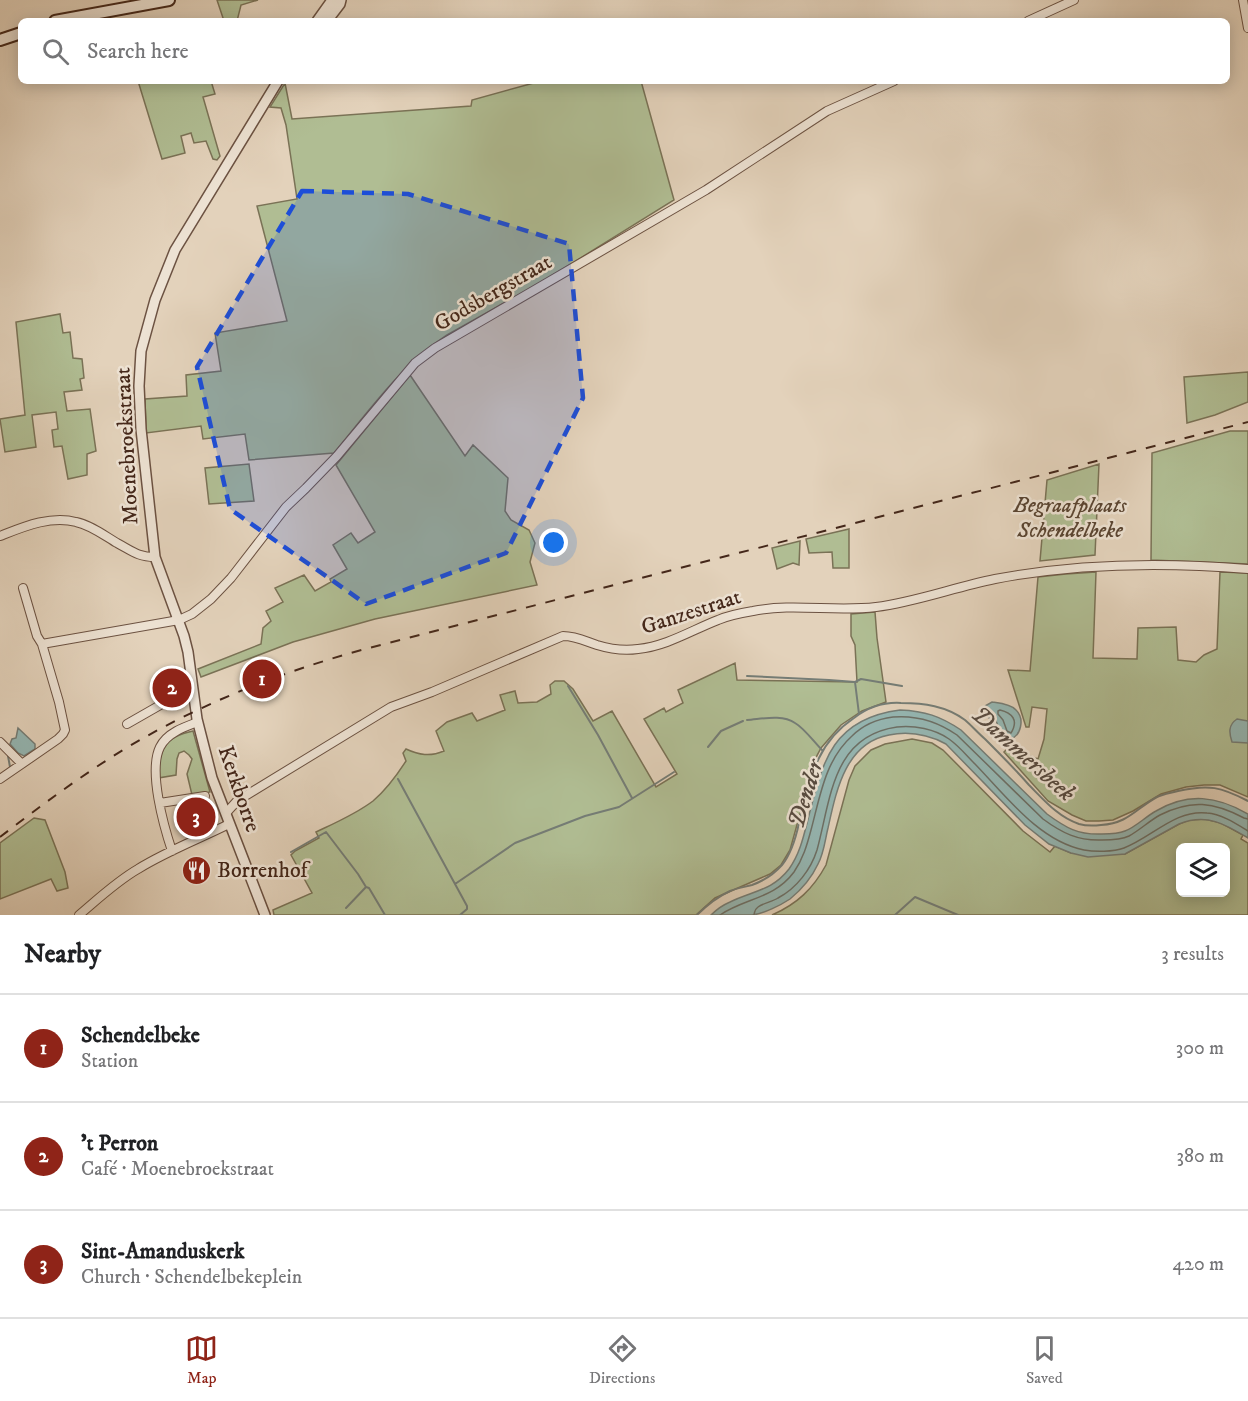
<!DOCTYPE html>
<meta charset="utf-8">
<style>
body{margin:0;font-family:"IM FELL DW Pica",serif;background:#f6f6f6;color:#202124}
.controls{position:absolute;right:18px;bottom:18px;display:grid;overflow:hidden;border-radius:9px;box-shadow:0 3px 15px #0003}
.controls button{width:54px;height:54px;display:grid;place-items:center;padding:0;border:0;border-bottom:2px solid #e0e0e0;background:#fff;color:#202124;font:30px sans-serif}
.you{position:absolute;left:554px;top:543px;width:21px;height:21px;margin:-15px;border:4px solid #fff;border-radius:50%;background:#1a73e8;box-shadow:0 0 0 9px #1a73e833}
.badge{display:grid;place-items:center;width:39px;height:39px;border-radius:50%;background:#8f2418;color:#fff;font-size:20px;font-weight:700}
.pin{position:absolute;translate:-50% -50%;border:3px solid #fff;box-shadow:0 2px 6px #0006}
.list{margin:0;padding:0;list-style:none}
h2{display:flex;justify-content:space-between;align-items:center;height:78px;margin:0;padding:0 24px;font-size:26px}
h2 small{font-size:20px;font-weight:400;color:#757577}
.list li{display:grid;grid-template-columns:39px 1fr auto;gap:18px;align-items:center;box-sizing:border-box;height:108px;padding:0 24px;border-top:2px solid #e0e0e0}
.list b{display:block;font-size:22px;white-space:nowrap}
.list p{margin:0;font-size:20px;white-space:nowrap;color:#757577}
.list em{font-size:20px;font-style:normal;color:#757577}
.icon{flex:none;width:33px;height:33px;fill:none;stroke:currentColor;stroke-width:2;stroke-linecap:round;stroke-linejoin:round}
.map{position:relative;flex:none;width:1248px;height:915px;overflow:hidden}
.search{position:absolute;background:#fff;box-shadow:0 3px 15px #0003;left:18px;right:18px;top:18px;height:66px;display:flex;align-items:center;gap:15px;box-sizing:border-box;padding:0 21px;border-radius:9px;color:#757577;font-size:22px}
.sheet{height:402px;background:#fff}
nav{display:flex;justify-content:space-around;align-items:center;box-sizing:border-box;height:84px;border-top:2px solid #e0e0e0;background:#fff;font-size:16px;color:#757577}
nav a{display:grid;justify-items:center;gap:3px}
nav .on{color:#8f2418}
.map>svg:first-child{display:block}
</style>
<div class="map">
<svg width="1248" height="915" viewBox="0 0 1248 915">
<rect width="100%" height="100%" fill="#e3d2bb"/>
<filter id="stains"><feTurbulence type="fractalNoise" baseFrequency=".00333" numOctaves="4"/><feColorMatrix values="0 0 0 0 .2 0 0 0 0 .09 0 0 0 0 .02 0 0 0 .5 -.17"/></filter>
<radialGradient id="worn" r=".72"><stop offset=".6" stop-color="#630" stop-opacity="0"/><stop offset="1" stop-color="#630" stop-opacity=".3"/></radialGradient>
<path fill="#b0bd93" stroke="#7a7256" stroke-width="1.5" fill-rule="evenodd" d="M217,0H258L241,5L237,21H224Z
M138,81H211L215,94L203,97L220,156L217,160L213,159L206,141L194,143L191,133L181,136L185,153L162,159Z
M541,81H641L674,200L545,280L447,335C401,365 369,411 334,453L249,460L245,434L203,439L201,426L146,433L145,399L187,396L186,375L221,371L215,333L287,321L257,206L297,199L286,125L281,108L270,107L285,83L292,119L471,106L472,100Z
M60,314L63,333L70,332L73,358L82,359L84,378L80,379L82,390L64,392L67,411L90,409L96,451L87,454V475L68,479L62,446L54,447L52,430L58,429L56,412L32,415L36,447L5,452L0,419L25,415L16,322Z
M1248,372V402L1215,415L1187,423L1184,377Z
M410,375L465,456L473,445L508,478L505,511L511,520L529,530L535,543L530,562L537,585L375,619L293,642L201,677L198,669L261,644L263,628L271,621L266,611L283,602L275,588L304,575L315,591L331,582L330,579L347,569L333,545L351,533L358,543L375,532L336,465Z
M1230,431H1248V564L1151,560L1152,453Z
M249,464L254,501L209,504L205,468Z
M1099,464L1095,555L1040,561L1047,480Z
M849,529V568H833L832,552L809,553L806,539Z
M800,541L799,565L793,563L777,569L772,548Z
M1096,572L1093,658L1137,659L1138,628L1176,627L1178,660L1196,662L1204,655L1217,649L1220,572L1248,573V797L1220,785H1204L1186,787L1161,794L1133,811L1113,820L1099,821H1086L1072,815L1048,801L1004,752L1013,743L1027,755L1038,759L1044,739L1047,709L1032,707L1029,727H1026L1008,670L1030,671L1038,577L1066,574Z
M875,612L877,638L886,702L862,711L841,725L821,748L811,767L803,803L790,850L781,865L770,874L715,898L696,915H274L273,910L312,893L291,855L295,851L319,838L316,832C335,823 356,814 373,801C386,790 397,775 406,761L403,753L406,749C419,755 430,757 444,751L436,731L447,722L472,713L477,721L505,710L500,695L515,691L518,703L537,702L551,694L550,685L555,681H564L573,689L593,721L612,711L656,787L677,774L644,719L664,708L666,712L683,703L678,690L735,663L737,680L857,682L855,645L851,636V614Z
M193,731L210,792L192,795L187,774L192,759L189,755L184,751L179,753L177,759L176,775L158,778C159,750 164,737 193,731Z
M912,739L932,743L943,750L1023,831L1050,852L1055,846L1071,853L1125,854L1179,824L1189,820L1205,819L1221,823L1243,835L1241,839L1248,843V915H772C797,904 813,889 826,865L849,780L855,766L871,750L885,744ZM1180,848H1226V892H1180Z
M34,818L45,820L65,872L68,888L57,891L51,879L0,899V843Z"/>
<path fill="#95b7b3" stroke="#757d76" stroke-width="1.5" d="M992,702C999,703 1011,704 1016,710C1025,719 1021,736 1010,739L1001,735L1006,732L1001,733L996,721L987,717L984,712L985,706Z
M900,710C925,711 940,716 961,730L1047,814C1066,828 1078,835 1102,834C1109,834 1118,834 1125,831C1136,827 1145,817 1156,811C1188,792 1217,796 1248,814V838C1225,824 1207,813 1179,824L1125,854L1088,857L1071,853L1049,844L1025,825L946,744C927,734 909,731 889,735C845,743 836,792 828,828C825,840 824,853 818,864C812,877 801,890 790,899C781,905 763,914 752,915C739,915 724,915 711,915C716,910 723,905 730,902C752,891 772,891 789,869C799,855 803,839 807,823C822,764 830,719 900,710Z
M1237,719L1248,721V743L1232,742C1229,733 1228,725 1237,719Z
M18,728L35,744V749L24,756L18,753L10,744L12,739L16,738Z"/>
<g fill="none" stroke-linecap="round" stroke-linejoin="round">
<path stroke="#6c6f66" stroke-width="1.5" d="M1000,710C1012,713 1019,720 1011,733L1007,731L1003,720L998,714V711Z
M720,915C745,898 774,899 794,872C803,859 807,845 811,830C820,797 825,760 852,736C863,725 877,719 893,717C917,715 937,721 957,735L1043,819C1062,833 1078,841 1102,840C1111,840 1121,840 1129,836C1140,830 1149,821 1160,815C1191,799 1214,802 1244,818L1248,819
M754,915C755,911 754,910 758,907C763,903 772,902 778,898C797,888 811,869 817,850C831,799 832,736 897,727C914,725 935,729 949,739C959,746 967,756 975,764C1006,796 1039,841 1084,850C1095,852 1113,852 1124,848C1151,838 1176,809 1207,813C1221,814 1235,823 1248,831"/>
<path stroke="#757d76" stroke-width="2" d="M747,676L829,680L855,682L859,714
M855,682L861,679L902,686
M568,686L598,735L632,798
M747,720C762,719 782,714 795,723C804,728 814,742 822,750
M708,747L721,731L743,721
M8,756L10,767
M398,779L455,884
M291,852L326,832L358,874L366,887
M346,908L366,887L369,888L385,915
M460,915L467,909V906L455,884L515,843L585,816L619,807L674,772
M697,915C707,905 717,897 730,891C737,888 745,887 752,885C763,881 774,874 782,865C791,854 796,837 799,823C810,781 815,744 854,718C867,708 884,702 901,703C924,703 946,706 965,720C972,726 978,733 985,739C1000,754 1015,769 1029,785C1044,800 1058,817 1079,824C1086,826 1093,826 1101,825C1129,823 1135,809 1157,797C1163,794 1171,793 1178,791C1209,784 1221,787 1248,801
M895,915L915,897L958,915"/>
<defs>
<path id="minor" d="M1243,0L1248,28
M1028,21L1074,0
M0,536C23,527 51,515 76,522C91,525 105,536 117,543C132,551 138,557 155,557
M23,588L37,636L42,644L179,620L192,614L211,599L231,578L286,507L306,488L337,456L415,363L435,348L706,190L827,111L894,81
M127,724L176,696L193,694
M0,742L22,764
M0,779L58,739L63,734L65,730L59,702L42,644
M160,803L205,796
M226,813L237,801L391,707L432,692L563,636C576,636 585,641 597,645C610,649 624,651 638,649C667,646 692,630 718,620C729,615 741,613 753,611C793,603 835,612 876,607C916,602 955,587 995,579C1078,563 1164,562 1248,569
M172,851C164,827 148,771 160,747C167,733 184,727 198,722
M79,915C98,899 117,881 138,869C167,851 199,839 229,824"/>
<path id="tertiary" d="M317,21L332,0
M327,21L340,4L341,0
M265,915L212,778L197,719L188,652L184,636L155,557L141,429L139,386L141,351L155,300L175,250L278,81"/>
<path id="secondary" d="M55,21L169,0
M0,40L21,33"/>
</defs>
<use href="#minor" stroke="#6c5242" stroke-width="10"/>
<use href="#tertiary" stroke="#6c5242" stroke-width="12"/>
<use href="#secondary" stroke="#44271a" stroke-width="14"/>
<use href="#minor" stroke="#ede2d3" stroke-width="8"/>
<use href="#tertiary" stroke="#ede2d3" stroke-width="9"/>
<use href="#secondary" stroke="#ede2d3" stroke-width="10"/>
<path stroke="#44271a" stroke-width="2" stroke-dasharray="10 10" stroke-linecap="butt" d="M0,837C42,805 83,774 128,747C202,703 281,672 365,649L1248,422"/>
</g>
<path fill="#1d4ed8" fill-opacity="0.2" stroke="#1d4ed8" stroke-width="4.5" stroke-dasharray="12 8" stroke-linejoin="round" d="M302,191L408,194L569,244L583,398L506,553L366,604L230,509L197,367Z"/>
<defs>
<symbol id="restaurant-disc" viewBox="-11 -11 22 22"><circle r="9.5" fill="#8f2418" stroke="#ede2d3"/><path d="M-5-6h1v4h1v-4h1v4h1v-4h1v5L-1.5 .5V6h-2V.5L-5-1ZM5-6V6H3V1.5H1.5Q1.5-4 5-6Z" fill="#fff"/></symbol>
</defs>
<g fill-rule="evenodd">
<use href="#restaurant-disc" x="180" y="854" width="33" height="33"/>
</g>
<g text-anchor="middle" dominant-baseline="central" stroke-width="5" stroke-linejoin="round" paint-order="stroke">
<g font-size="22" fill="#44271a" stroke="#ede2d3">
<text transform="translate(493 293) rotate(-30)">Godsbergstraat</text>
<text transform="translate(127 446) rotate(-93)">Moenebroekstraat</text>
<text transform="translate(691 612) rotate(-18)">Ganzestraat</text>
<text transform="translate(239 789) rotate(71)">Kerkborre</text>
</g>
<g font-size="22" font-style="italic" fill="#5a4532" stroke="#ede2d3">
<text x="1070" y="505">Begraafplaats<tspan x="1070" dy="25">Schendelbeke</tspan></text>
</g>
<g font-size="22" fill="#44271a" stroke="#ede2d3" text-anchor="start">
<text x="217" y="870">Borrenhof</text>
</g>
<g font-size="24" font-style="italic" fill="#584b40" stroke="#ede2d3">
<text transform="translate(1023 754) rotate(42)">Dammersbeek</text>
<text transform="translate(806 794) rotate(-73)">Dender</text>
</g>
</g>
<rect width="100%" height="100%" filter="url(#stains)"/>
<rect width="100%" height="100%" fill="url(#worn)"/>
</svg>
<div class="controls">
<button><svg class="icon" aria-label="layers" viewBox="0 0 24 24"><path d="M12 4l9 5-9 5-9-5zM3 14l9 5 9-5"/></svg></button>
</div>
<div class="you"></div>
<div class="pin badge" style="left:262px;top:679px">1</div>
<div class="pin badge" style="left:172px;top:688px">2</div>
<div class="pin badge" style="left:196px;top:817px">3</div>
<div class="search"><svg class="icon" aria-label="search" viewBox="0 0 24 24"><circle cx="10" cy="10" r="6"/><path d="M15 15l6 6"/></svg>Search here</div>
</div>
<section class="sheet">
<h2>Nearby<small>3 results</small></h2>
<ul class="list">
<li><span class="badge">1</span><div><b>Schendelbeke</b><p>Station</p></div><em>300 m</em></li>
<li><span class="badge">2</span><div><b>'t Perron</b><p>Café · Moenebroekstraat</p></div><em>380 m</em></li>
<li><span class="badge">3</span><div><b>Sint-Amanduskerk</b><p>Church · Schendelbekeplein</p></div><em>420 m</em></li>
</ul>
</section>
<nav>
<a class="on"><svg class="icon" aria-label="map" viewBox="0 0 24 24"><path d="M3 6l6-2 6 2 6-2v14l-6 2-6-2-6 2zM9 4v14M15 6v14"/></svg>Map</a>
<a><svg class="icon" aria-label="directions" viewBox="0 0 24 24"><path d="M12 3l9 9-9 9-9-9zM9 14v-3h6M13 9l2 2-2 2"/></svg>Directions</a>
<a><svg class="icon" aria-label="saved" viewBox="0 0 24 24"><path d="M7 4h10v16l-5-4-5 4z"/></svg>Saved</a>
</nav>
